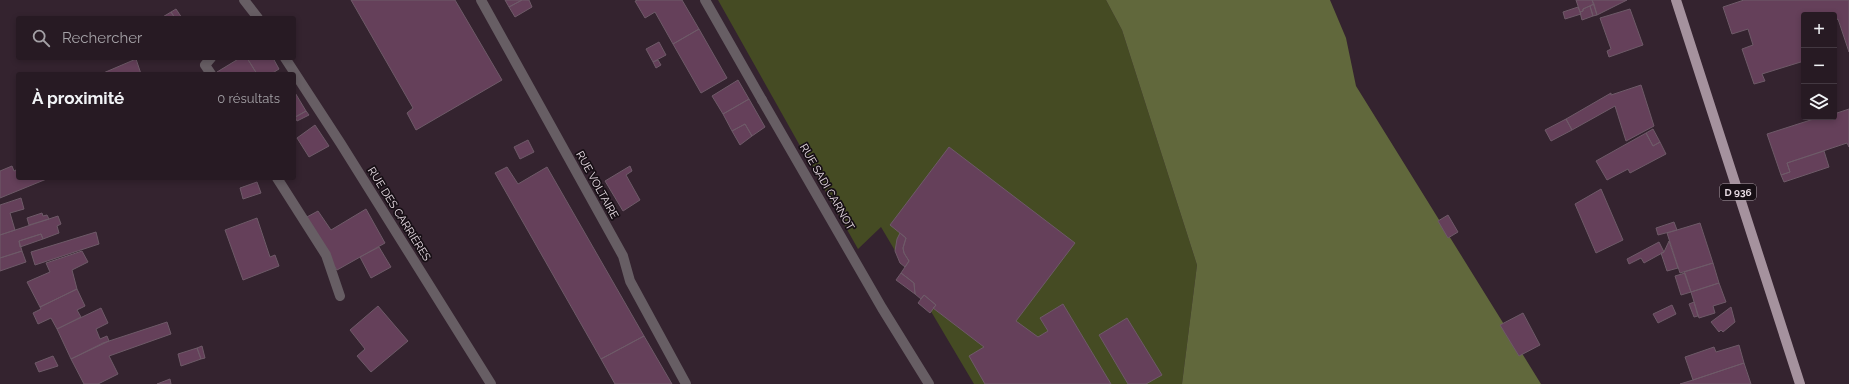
<!DOCTYPE html>
<html lang="fr">
<meta charset="utf-8">
<style>
body{margin:0;font-family:Raleway,sans-serif;background:#2f232b;color:#f1f3f6}
.controls{position:absolute;right:12px;top:12px;display:grid;overflow:hidden;border-radius:4px;box-shadow:0 2px 6px #0003}
.controls button{width:36px;height:36px;display:grid;place-items:center;padding:0;border:0;border-bottom:1px solid #433841;background:#271a23;color:#f1f3f6;font:20px sans-serif}
.list{margin:0;padding:0;list-style:none}
h2{display:flex;justify-content:space-between;align-items:center;height:52px;margin:0;padding:0 16px;font-size:17px}
h2 small{font-size:13px;font-weight:400;color:#a4a1a6}
.icon{flex:none;width:22px;height:22px;fill:none;stroke:currentColor;stroke-width:2;stroke-linecap:round;stroke-linejoin:round}
.map{position:relative;flex:none;width:1849px;height:384px;overflow:hidden}
.search{position:absolute;background:#271a23;box-shadow:0 2px 6px #0003;left:16px;top:16px;width:280px;height:44px;display:flex;align-items:center;gap:10px;box-sizing:border-box;padding:0 14px;border-radius:4px;color:#a4a1a6;font-size:15px}
.panel{position:absolute;background:#271a23;box-shadow:0 2px 6px #0003;left:16px;top:72px;width:280px;height:108px;border-radius:4px}
.map>svg:first-child{display:block}
</style>
<div class="map">
<svg width="1849" height="384" viewBox="0 0 1849 384">
<rect width="100%" height="100%" fill="#34232f"/>
<path fill="#454b23" d="M718,0H1106L1122,30L1197,265L1182,384H974L881,227L858,249Z"/>
<path fill="#61683c" d="M1106,0H1330L1346,38L1356,86L1541,384H1182L1197,265L1122,30Z"/>
<path fill="#65405a" stroke="#6e5a68" d="M351,0H455L502,80L416,130L407,113L413,108Z
M505,0H522L509,7Z
M522,0H529L532,7L515,17L509,7Z
M638,0H682L699,29L673,44L655,12L645,18L635,1Z
M1576,0H1592L1594,4L1583,9V11L1580,12Z
M1592,0H1627L1597,15Z
M1744,0H1849V52L1838,19L1834,21V15H1804V61L1762,74L1765,81L1754,84L1742,49L1753,45L1748,29L1732,34L1723,7Z
M1594,4L1597,15L1593,16L1590,6Z
M1590,6L1593,16L1582,20L1580,12L1583,11V9Z
M1578,7L1581,14L1565,19L1563,12Z
M176,9L182,18H175L171,12Z
M1630,9L1643,45L1609,57L1607,51L1611,49L1600,18Z
M171,12L175,18H161Z
M699,29L727,78L701,93L673,44Z
M659,42L666,55L653,62L646,49Z
M240,58H247L257,74H218L217,72Z
M247,58H273L279,69L271,74H257Z
M136,59L141,74H101Z
M658,60L661,65L656,68L653,62Z
M738,80L749,99L723,114L712,96Z
M1641,85L1654,126L1626,141L1615,106L1572,130L1566,119L1611,93V95Z
M294,91L306,111L294,118Z
M749,99L765,127L752,136L745,124L732,131L723,114Z
M1849,109V147L1847,143L1787,163L1790,172L1781,175L1767,134L1820,117H1834V114Z
M306,111L309,115L297,121L295,117Z
M1566,119L1572,130L1551,141L1545,130Z
M745,124L752,136L740,145L732,131Z
M315,125L329,146L309,157L297,138Z
M1653,129L1660,142L1653,146L1646,133Z
M1646,133L1653,146L1660,142L1666,154L1630,173L1628,169L1607,180L1596,161Z
M528,140L534,152L520,159L514,147Z
M949,147L1075,243L1016,321L1038,337L1048,331L1040,318L1063,304L1111,384H985L969,356L984,347L933,308L936,305L924,295L921,299L915,294L914,283L901,273L909,261L904,253L903,248L906,238L890,225Z
M1824,151L1829,167L1784,182L1781,175L1790,172L1787,163Z
M12,166L14,171L18,169V178H49L0,198V171Z
M630,166L632,171L626,175L640,200L623,211L605,181Z
M507,167L518,184L547,167L644,336L601,359L495,173Z
M257,182L261,193L243,199L240,188Z
M1601,189L1623,240L1596,253L1575,204Z
M21,198L24,209L10,213L15,230L0,235V205Z
M366,209L385,243L337,270L315,238L305,218L318,211L331,230Z
M42,213L43,216L47,215L49,219L29,225L27,218Z
M1448,215L1458,232L1448,238L1438,221Z
M58,216L61,224L57,226L59,233L43,239L41,234L19,241L22,251L0,258V235Z
M257,218L270,257L275,255L279,266L243,280L225,230Z
M1674,222L1677,230L1658,235L1656,228Z
M1700,223L1713,263L1680,273L1667,233Z
M96,232L99,244L35,265L31,252Z
M900,233L906,238L903,248L904,253L909,261L905,267L900,263L895,251L897,239Z
M41,234L43,239L20,247L19,241Z
M1669,241L1678,268L1667,271L1661,253L1664,252Z
M1659,242L1664,252L1644,263L1641,258L1629,264L1627,259Z
M379,247L391,267L371,278L360,257Z
M22,251L26,262L0,271V258Z
M82,251L88,262L72,270L77,289L40,307L27,282L50,272L46,263Z
M1713,263L1719,283L1691,292L1684,272Z
M901,273L914,283L915,294L896,280Z
M1685,273L1691,292L1681,295L1675,276Z
M1719,283L1726,302L1713,306L1715,313L1699,318L1691,292Z
M77,289L85,306L77,310L81,317L57,329L51,318L38,324L33,313L41,309L40,307Z
M924,295L936,305L930,313L918,303Z
M1694,302L1698,316L1694,317L1689,304Z
M1672,305L1676,314L1658,323L1653,314Z
M378,306L408,341L371,372L357,356L365,349L350,330Z
M1731,307L1735,322L1723,332L1721,330L1719,332L1711,322Z
M101,308L108,323L96,329L100,339L107,336L109,341L71,359L57,329Z
M1523,313L1540,345L1519,356L1500,325Z
M1127,318L1162,375L1146,384H1128L1099,335Z
M167,322L171,334L109,356L118,374L98,384H84L71,359L103,343Z
M644,336L672,384H615L601,359Z
M1739,345L1744,363L1693,380L1685,357L1714,347L1716,352Z
M202,346L205,358L201,359L197,348Z
M197,348L201,359L181,366L178,354Z
M53,356L58,366L39,372L35,363Z
M1744,363L1751,384H1680L1693,380Z
M170,379L171,384H157Z"/>
<g fill="none" stroke-linecap="round" stroke-linejoin="round">
<path stroke="#675e64" stroke-width="10" d="M705,0L762,100
M211,74L205,65L211,58
M277,178L326,255L340,296"/>
<path stroke="#675e64" stroke-width="10" d="M244,0L258,18
M481,0L623,256L630,281L686,384
M285,58L341,144L491,384
M762,100L882,308L929,384"/>
<path stroke="#a5929e" stroke-width="10" d="M1676,0L1800,384"/>
</g>
<g text-anchor="middle" dominant-baseline="central" stroke-width="3.5" stroke-linejoin="round" paint-order="stroke">
<rect fill="#170f15" stroke="#aa9fa7" stroke-width="1" x="1720" y="184" width="36" height="16" rx="3"/>
<g font-size="10" font-weight="bold" fill="#e9dde5">
<text x="1738" y="192">D 936</text>
</g>
<g font-size="11" fill="#e9dde5" stroke="#170f15">
<text transform="translate(597 185) rotate(61)">RUE VOLTAIRE</text>
<text transform="translate(827 187) rotate(60)">RUE SADI CARNOT</text>
<text transform="translate(399 214) rotate(58)">RUE DES CARRIÈRES</text>
</g>
</g>
</svg>
<div class="controls">
<button>+</button>
<button>−</button>
<button><svg class="icon" aria-label="layers" viewBox="0 0 24 24"><path d="M12 4l9 5-9 5-9-5zM3 14l9 5 9-5"/></svg></button>
</div>
<div class="search"><svg class="icon" aria-label="search" viewBox="0 0 24 24"><circle cx="10" cy="10" r="6"/><path d="M15 15l6 6"/></svg>Rechercher</div>
<section class="panel">
<h2>À proximité<small>0 résultats</small></h2>
<ul class="list">
</ul>
</section>
</div>
